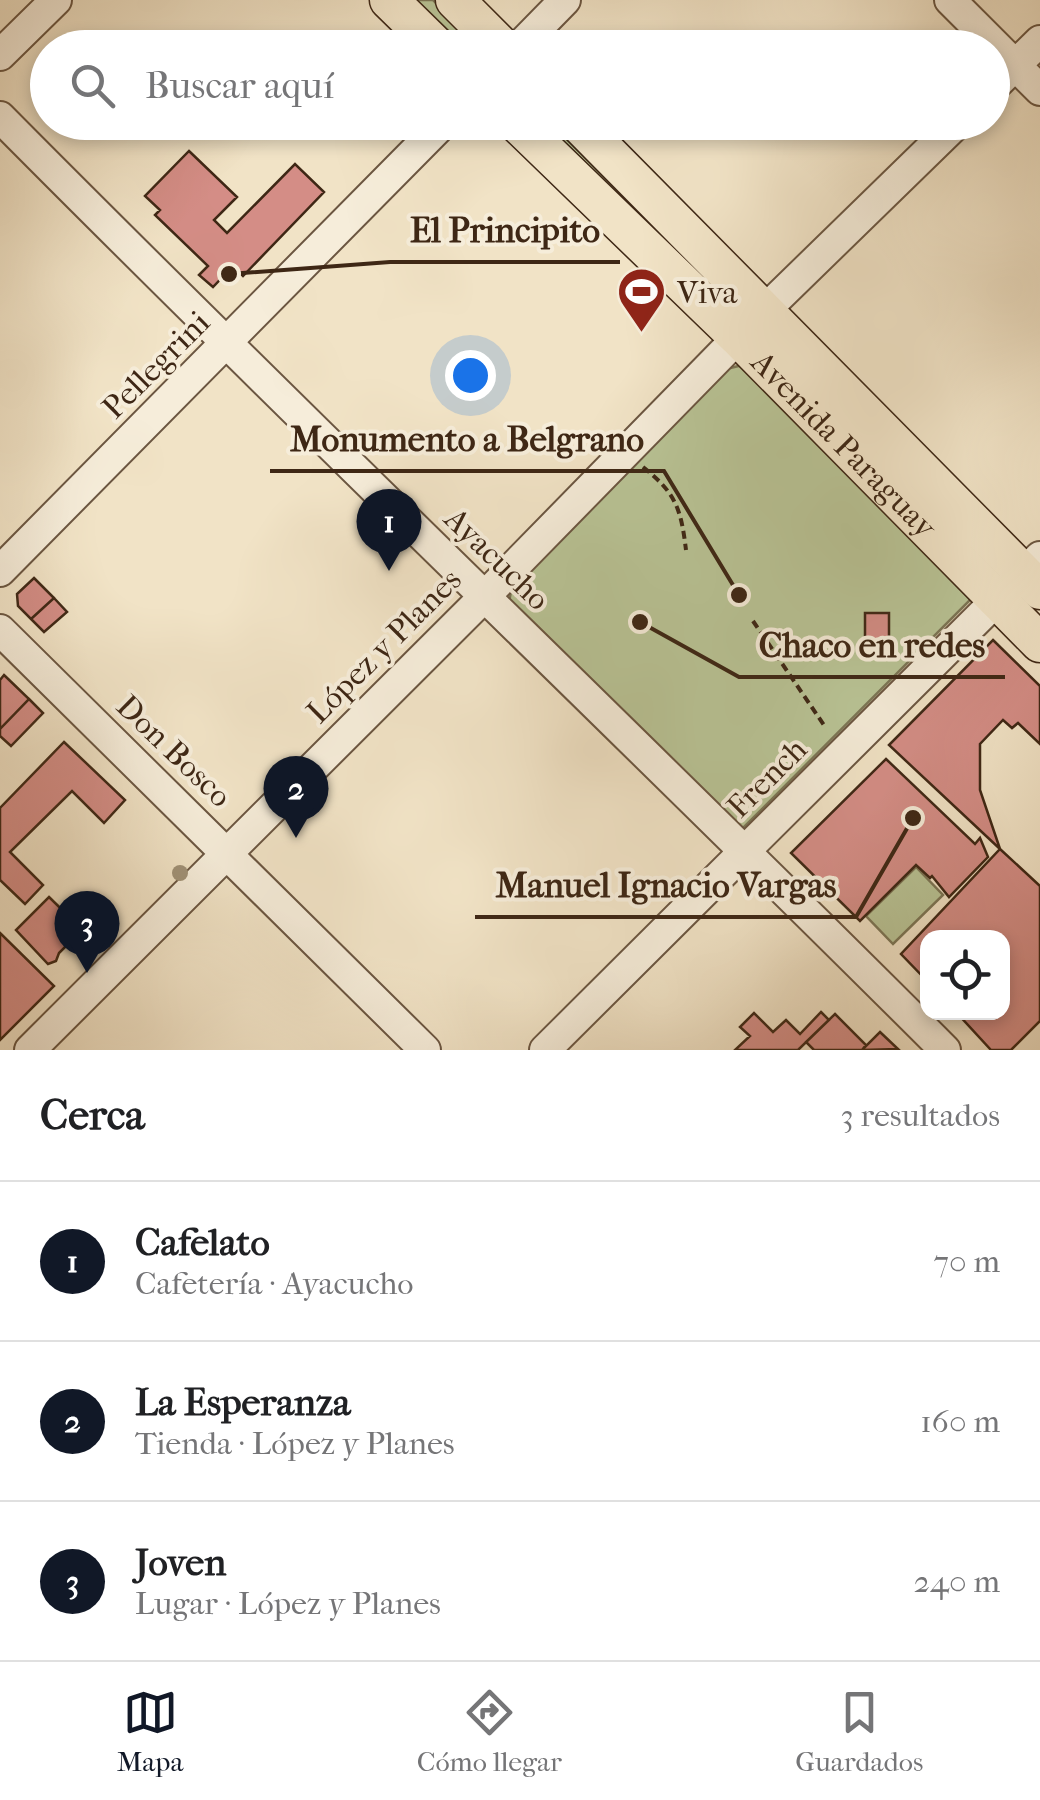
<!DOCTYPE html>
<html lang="es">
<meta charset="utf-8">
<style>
body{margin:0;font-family:"IM FELL French Canon",serif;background:#f6f6f6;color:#202124}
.controls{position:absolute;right:30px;bottom:30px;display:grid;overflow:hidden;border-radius:20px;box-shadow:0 5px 15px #0003}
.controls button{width:90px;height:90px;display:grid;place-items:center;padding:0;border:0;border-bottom:2px solid #e0e0e0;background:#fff;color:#202124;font:50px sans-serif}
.you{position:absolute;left:470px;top:375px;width:35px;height:35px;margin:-25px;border:8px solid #fff;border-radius:50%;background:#1a73e8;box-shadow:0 0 0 15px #1a73e833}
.badge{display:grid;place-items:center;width:65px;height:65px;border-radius:50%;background:#111827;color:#fff;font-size:32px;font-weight:700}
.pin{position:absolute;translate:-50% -82px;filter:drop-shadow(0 2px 5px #0008)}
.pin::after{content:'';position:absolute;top:52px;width:35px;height:30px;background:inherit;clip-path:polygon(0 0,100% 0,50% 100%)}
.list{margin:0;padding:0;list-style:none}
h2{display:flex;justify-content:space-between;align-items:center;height:130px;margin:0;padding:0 40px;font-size:42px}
h2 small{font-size:32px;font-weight:400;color:#757577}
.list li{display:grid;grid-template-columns:65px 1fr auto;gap:30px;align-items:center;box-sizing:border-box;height:160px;padding:0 40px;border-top:2px solid #e0e0e0}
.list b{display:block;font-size:38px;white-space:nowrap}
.list p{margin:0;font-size:32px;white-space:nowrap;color:#757577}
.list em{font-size:32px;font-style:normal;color:#757577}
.icon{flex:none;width:55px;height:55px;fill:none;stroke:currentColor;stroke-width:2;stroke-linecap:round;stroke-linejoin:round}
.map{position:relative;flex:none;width:1040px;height:1050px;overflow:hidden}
.search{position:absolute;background:#fff;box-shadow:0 5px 15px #0003;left:30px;right:30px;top:30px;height:110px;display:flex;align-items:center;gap:25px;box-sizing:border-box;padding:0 35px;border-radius:55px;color:#757577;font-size:38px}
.sheet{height:610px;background:#fff}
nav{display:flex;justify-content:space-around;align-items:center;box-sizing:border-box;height:140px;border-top:2px solid #e0e0e0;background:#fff;font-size:28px;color:#757577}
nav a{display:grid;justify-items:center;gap:5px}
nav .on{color:#111827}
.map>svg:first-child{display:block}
</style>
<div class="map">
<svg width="1040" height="1050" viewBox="0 0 1040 1050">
<rect width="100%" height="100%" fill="#f1e3c6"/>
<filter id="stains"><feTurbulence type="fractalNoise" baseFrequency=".002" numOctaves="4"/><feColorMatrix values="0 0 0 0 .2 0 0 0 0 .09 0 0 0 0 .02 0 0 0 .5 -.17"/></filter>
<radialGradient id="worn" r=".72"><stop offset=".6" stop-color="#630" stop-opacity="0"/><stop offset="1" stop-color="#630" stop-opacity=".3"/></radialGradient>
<path fill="#b9c496" stroke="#7c7656" stroke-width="2.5" d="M404,0H433L477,43L472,47H453Z
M532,123H557L720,285L707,299Z
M747,364L964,577L970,600L741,830L509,602L512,586L722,370Z
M916,867L943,895L893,944L866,916Z"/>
<path fill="#d48d86" stroke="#3e2715" stroke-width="2.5" d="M189,151L237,197L214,220L227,233L295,164L324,192L243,276L233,266L213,287L199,275L208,266L155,215L160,210L145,196Z
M34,578L54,598L31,619L18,606L17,594Z
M54,598L67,612L44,632L31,619Z
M865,613H889V642H865Z
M993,640L1040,686V744L1018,723L1012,728L1003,720L980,744V790L1000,849L889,745Z
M4,675L29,699L0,729V680Z
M29,699L43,713L11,746L0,736V729Z
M64,742L125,800L104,823L72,791L10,852L43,885L25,904L0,880V808Z
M886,759L975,844L980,838L988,857L949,897L932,876L930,878L916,865L860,921L791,853Z
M1000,849L1040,886V1021L1011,1050H991L956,1012H1002V938H928V982L901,954Z
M49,897L97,944L86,956L71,941L59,953L56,961L48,964L16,930Z
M0,933L54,986L0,1040Z
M821,1012L829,1020L798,1050H735L750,1036L740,1027L754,1013L773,1032L786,1020L800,1034Z
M835,1014L866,1045L862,1050H814L806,1042Z
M880,1032L898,1049L862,1050Z"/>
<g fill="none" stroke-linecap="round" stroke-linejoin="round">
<defs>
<path id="minor" d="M950,0L1040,90
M518,48L565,0
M0,55L56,0
M992,88L1040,41
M0,117C311,431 632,737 945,1050
M0,571L444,122
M0,630L425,1050
M30,1050L485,596L763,312L958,122
M545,1050L1040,557"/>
<g id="major">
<path d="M389,0L438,48"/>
<path d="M455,0L503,48"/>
<path id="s1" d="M516,122L738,337L1040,643"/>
<path d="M577,122L1040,590"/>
</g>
</defs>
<use href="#minor" stroke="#6b5641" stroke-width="34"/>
<use href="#major" stroke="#3e2715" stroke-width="41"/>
<path stroke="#3e2715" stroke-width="4" stroke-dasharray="8 5" stroke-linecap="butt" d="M643,467C676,493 681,509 686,550
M753,621L826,728"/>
<use href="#minor" stroke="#f6edda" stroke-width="30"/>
<use href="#major" stroke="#f1e3c6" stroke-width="38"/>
</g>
<circle fill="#a09176" cx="180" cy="873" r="8"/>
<defs>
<symbol id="stadium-pin" viewBox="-11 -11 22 30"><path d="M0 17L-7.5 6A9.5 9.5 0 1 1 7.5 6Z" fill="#8f2418" stroke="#f6edda"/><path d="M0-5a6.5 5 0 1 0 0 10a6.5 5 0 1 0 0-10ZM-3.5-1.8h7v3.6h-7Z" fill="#fff"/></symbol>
</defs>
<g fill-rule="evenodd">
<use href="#stadium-pin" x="614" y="264" width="55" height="75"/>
</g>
<g text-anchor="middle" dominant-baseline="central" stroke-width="8" stroke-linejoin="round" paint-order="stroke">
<g font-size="32" fill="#3e2715" stroke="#f6edda" text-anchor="start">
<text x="677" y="292">Viva</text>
</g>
<g font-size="32" fill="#3e2715" stroke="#f6edda">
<text transform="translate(156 365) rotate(-45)">Pellegrini</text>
<text stroke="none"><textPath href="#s1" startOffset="460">Avenida Paraguay</textPath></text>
<text transform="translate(497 559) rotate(44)">Ayacucho</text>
<text transform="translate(384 646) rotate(-45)">López y Planes</text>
<text transform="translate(174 751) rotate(44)">Don Bosco</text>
<text transform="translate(767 778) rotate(-45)">French</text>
</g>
</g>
<path fill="none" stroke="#3e2715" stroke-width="4" d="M229 274L390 262H620M739 595L664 471H270M640 622L739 677H1005M913 818L856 917H475"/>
<g fill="#3e2715" stroke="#f6edda" stroke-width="4">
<circle cx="229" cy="274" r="10"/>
<circle cx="739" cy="595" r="10"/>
<circle cx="640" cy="622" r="10"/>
<circle cx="913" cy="818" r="10"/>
</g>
<g font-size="35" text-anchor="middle" font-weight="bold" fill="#3e2715" stroke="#f6edda" stroke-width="8" stroke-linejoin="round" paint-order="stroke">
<text x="505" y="242">El Principito</text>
<text x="467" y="451">Monumento a Belgrano</text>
<text x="872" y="657">Chaco en redes</text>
<text x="666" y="897">Manuel Ignacio Vargas</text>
</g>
<rect width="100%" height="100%" filter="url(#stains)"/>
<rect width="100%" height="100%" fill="url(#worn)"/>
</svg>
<div class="controls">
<button><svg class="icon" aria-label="locate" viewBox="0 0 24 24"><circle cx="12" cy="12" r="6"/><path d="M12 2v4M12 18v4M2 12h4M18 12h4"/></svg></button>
</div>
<div class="you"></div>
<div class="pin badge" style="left:389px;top:571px">1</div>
<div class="pin badge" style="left:296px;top:838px">2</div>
<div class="pin badge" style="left:87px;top:973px">3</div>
<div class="search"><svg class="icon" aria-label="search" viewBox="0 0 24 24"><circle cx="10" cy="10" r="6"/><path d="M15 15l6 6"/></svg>Buscar aquí</div>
</div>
<section class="sheet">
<h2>Cerca<small>3 resultados</small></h2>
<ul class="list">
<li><span class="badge">1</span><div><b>Cafelato</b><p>Cafetería · Ayacucho</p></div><em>70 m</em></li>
<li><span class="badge">2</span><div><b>La Esperanza</b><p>Tienda · López y Planes</p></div><em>160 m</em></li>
<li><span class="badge">3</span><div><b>Joven</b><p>Lugar · López y Planes</p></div><em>240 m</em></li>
</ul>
</section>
<nav>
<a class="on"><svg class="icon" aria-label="map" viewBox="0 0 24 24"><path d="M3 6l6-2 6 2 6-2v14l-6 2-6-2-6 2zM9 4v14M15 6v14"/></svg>Mapa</a>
<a><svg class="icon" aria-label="directions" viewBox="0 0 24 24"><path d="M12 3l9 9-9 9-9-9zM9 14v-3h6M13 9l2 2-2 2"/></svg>Cómo llegar</a>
<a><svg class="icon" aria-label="saved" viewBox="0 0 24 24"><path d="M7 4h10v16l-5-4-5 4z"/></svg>Guardados</a>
</nav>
